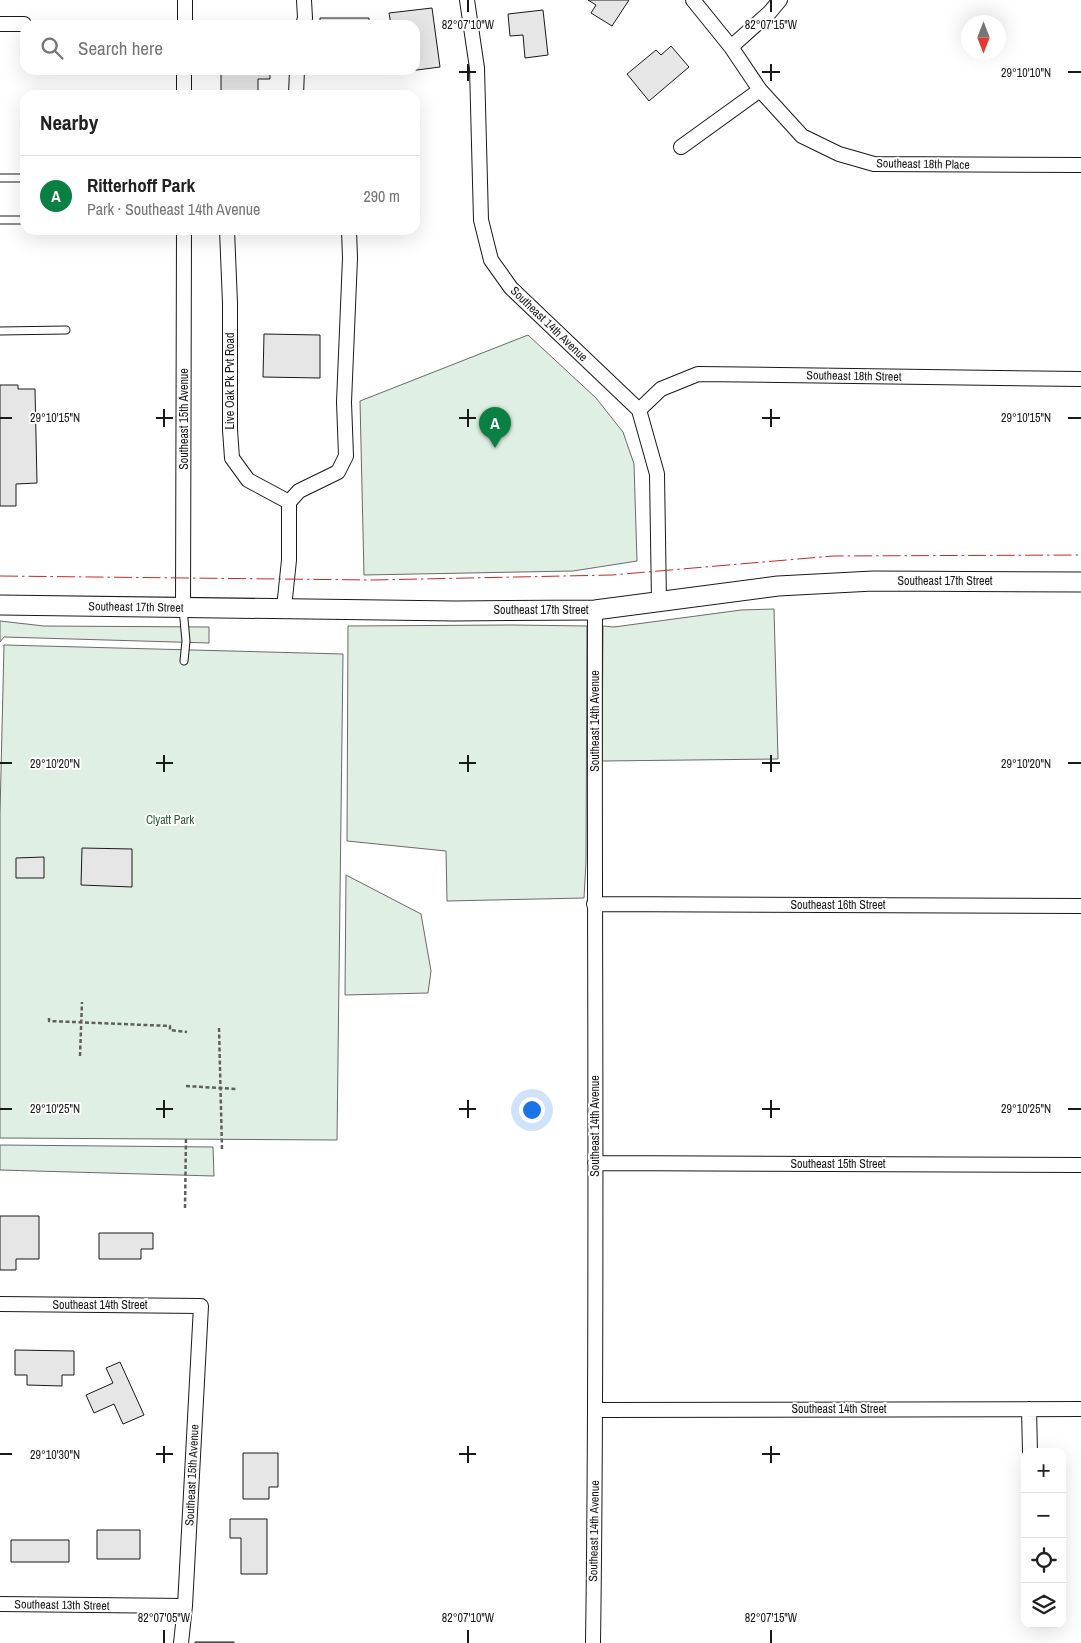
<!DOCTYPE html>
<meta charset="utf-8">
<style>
body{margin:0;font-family:"Archivo Narrow",sans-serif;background:#f6f6f6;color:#222}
.controls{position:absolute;right:15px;bottom:15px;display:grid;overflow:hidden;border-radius:10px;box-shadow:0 5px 20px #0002}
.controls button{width:45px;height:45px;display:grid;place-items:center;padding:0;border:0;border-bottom:1px solid #e0e0e0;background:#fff;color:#222;font:25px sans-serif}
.compass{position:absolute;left:961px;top:15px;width:45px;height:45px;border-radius:50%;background:#fff;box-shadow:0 5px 20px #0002;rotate:180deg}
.you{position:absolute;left:531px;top:1109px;width:18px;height:18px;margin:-12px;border:4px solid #fff;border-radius:50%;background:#1a73e8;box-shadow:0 0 0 8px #1a73e833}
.badge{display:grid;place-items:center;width:32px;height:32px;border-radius:50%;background:#0b8043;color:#fff;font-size:16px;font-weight:700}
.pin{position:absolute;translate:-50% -41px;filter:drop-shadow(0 1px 2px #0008)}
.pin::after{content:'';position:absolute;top:26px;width:18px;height:15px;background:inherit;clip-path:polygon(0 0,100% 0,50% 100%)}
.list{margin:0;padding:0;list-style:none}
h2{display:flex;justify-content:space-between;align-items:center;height:65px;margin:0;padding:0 20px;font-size:21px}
h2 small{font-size:16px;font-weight:400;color:#767676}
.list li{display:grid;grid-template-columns:32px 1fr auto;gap:15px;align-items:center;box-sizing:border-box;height:80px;padding:0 20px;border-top:1px solid #e0e0e0}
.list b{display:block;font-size:19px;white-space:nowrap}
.list p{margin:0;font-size:16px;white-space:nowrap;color:#767676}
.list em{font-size:16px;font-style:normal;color:#767676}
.icon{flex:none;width:28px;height:28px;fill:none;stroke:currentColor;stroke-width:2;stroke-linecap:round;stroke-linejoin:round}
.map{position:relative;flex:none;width:1081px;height:1643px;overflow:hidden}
.search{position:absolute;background:#fff;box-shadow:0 5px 20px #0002;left:20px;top:20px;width:400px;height:55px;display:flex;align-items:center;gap:12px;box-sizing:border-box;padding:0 18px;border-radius:15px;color:#767676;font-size:19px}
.panel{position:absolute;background:#fff;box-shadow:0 5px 20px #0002;left:20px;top:90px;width:400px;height:145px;border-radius:15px}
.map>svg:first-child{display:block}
</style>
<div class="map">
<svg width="1081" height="1643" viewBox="0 0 1081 1643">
<rect width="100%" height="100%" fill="#fff"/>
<path fill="#e0efe3" stroke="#6a6a6a" d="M528,335L596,398L623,432L634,464L637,561L573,571L364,575L360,401Z
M774,609L778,759L602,761L603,626L614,627L741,610Z
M0,621L44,626L209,627V643L4,637L0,642Z
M513,625L587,626L586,862L584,898L447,901L446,851L347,841L348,626Z
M4,645L343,654L337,1140L0,1138V814Z
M346,875L421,914L431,971L428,993L345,995Z
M0,1145L213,1147L214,1176L0,1170Z"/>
<path fill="#e6e6e6" stroke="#1a1a1a" d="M588,0H629L612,26L591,13L596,5Z
M432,8L440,67L409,71L415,70V25H403V23L391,25L389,13Z
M543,10L548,55L525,58L523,35L510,36L508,14Z
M320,18H369V25H320Z
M671,46L689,67L649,101L627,74L656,50L661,55Z
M221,70H270V79H258V91H221Z
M264,334L320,335V378L263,377Z
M0,385H18V389H35L37,483L16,484V506H0Z
M82,848L132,849V887L81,885Z
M44,857V878H16V858Z
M0,1216H39V1259H16V1270H0Z
M99,1233H153V1249H141V1259H99Z
M15,1350L74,1351V1375H62V1386L27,1385V1375H15Z
M120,1362L144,1415L123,1424L114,1404L94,1413L86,1395L113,1383L106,1368Z
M243,1453H278V1487H269V1499H243Z
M230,1519H267V1574H241V1538H230Z
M97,1530H140V1559H97Z
M11,1540H69V1562H11Z
M195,1642H234V1643H195Z"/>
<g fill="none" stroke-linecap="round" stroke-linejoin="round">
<defs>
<path id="service" d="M0,178H25
M0,220H25
M0,331L66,330
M183,609L186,641L184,661"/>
<path id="minor" d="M467,0L477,68L481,220L491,260L511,288L639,410L657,474L659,601
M693,0L731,47L760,90L802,136L839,154L874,164L1081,165
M0,24H24
M185,25V0
M303,25L305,18L304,0
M731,47L770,12L780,0
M184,95V70
M296,95L297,70
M681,147L760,90
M227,230L230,303V430L232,458L248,480L289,502
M639,410L661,389L698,374L1081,379
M183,608L184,230
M284,608L289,560V502L299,491L338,472L346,456L344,402L350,258L349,230
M594,904L1081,906
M595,1163L1081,1165
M0,1304L201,1306L185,1606L181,1643
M1029,1409L1030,1452
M596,1410L1081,1409
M0,1604L185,1606
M593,1643C598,1299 594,954 595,610"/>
<path id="secondary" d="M0,605L455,611L595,610L778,586L873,581L1081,582"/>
</defs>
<use href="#service" stroke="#1a1a1a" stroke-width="9"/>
<use href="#minor" stroke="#1a1a1a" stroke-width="16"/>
<use href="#secondary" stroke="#1a1a1a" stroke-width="21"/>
<path stroke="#5f5f5f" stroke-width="2.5" stroke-dasharray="4 2.5" stroke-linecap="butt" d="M49,1018V1021L170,1026V1030L187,1032
M219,1028L222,1149
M80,1056L82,1002
M186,1086L237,1089
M185,1208L186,1137"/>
<use href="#service" stroke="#fff" stroke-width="7"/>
<use href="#minor" stroke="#fff" stroke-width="14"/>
<use href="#secondary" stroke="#fff" stroke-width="19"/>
<path stroke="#c62828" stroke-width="1" stroke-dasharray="18 4 2.5 4" stroke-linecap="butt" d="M0,576L373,580L612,575L833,556L1081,555"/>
</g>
<path fill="none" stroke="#1a1a1a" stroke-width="2" d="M468,0V12M771,0V12M468,64V81M771,64V81M459,72H476M762,72H780M1068,72H1081M164,409V427M468,409V427M771,409V427M0,418H12M156,418H173M459,418H476M762,418H780M1068,418H1081M164,755V772M468,755V772M771,755V772M0,763H12M156,763H173M459,763H476M762,763H780M1068,763H1081M164,1100V1118M468,1100V1118M771,1100V1118M0,1109H12M156,1109H173M459,1109H476M762,1109H780M1068,1109H1081M164,1446V1463M468,1446V1463M771,1446V1463M0,1454H12M156,1454H173M459,1454H476M762,1454H780M164,1630V1643M468,1630V1643M771,1630V1643"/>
<g text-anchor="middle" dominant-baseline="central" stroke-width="4" stroke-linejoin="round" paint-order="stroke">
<g font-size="12" fill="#1a1a1a" stroke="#fff">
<text transform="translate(923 164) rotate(1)">Southeast 18th Place</text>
<text transform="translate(549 324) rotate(44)">Southeast 14th Avenue</text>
<text transform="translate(854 376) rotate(1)">Southeast 18th Street</text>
<text transform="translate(230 381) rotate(-90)">Live Oak Pk Pvt Road</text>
<text transform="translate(184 419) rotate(-90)">Southeast 15th Avenue</text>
<text x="945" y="581">Southeast 17th Street</text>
<text transform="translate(136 607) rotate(1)">Southeast 17th Street</text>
<text x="541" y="610">Southeast 17th Street</text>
<text transform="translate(595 721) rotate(-90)">Southeast 14th Avenue</text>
<text x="838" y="905">Southeast 16th Street</text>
<text transform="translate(595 1126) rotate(-90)">Southeast 14th Avenue</text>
<text x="838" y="1164">Southeast 15th Street</text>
<text x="100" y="1305">Southeast 14th Street</text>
<text x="839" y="1409">Southeast 14th Street</text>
<text transform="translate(192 1475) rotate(-87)">Southeast 15th Avenue</text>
<text transform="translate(594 1531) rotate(-89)">Southeast 14th Avenue</text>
<text transform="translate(62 1605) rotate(1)">Southeast 13th Street</text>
</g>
<g font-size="12" fill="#2b5a34" stroke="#fff">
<text x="170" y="820">Clyatt Park</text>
</g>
</g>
<g font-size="12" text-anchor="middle" fill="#1a1a1a" stroke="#fff" stroke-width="4" stroke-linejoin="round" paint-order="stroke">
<text x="468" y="29">82°07'10"W</text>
<text x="771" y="29">82°07'15"W</text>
<text x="1026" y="77">29°10'10"N</text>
<text x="1026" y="422">29°10'15"N</text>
<text x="55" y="422">29°10'15"N</text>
<text x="1026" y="768">29°10'20"N</text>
<text x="55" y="768">29°10'20"N</text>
<text x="1026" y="1113">29°10'25"N</text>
<text x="55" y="1113">29°10'25"N</text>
<text x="55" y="1459">29°10'30"N</text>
<text x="164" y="1622">82°07'05"W</text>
<text x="468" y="1622">82°07'10"W</text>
<text x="771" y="1622">82°07'15"W</text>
</g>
</svg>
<div class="controls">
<button>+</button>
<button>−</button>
<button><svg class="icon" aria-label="locate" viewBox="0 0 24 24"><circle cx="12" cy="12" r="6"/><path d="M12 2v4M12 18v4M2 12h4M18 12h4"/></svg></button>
<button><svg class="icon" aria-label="layers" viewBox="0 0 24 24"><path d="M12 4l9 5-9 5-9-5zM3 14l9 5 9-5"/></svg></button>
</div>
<svg class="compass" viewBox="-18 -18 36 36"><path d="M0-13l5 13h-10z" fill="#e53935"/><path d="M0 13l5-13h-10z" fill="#767676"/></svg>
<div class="you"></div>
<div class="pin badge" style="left:495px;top:448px">A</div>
<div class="search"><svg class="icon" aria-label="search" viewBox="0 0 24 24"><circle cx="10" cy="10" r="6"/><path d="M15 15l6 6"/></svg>Search here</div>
<section class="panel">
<h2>Nearby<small></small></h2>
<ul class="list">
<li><span class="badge">A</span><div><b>Ritterhoff Park</b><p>Park · Southeast 14th Avenue</p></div><em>290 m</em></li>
</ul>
</section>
</div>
